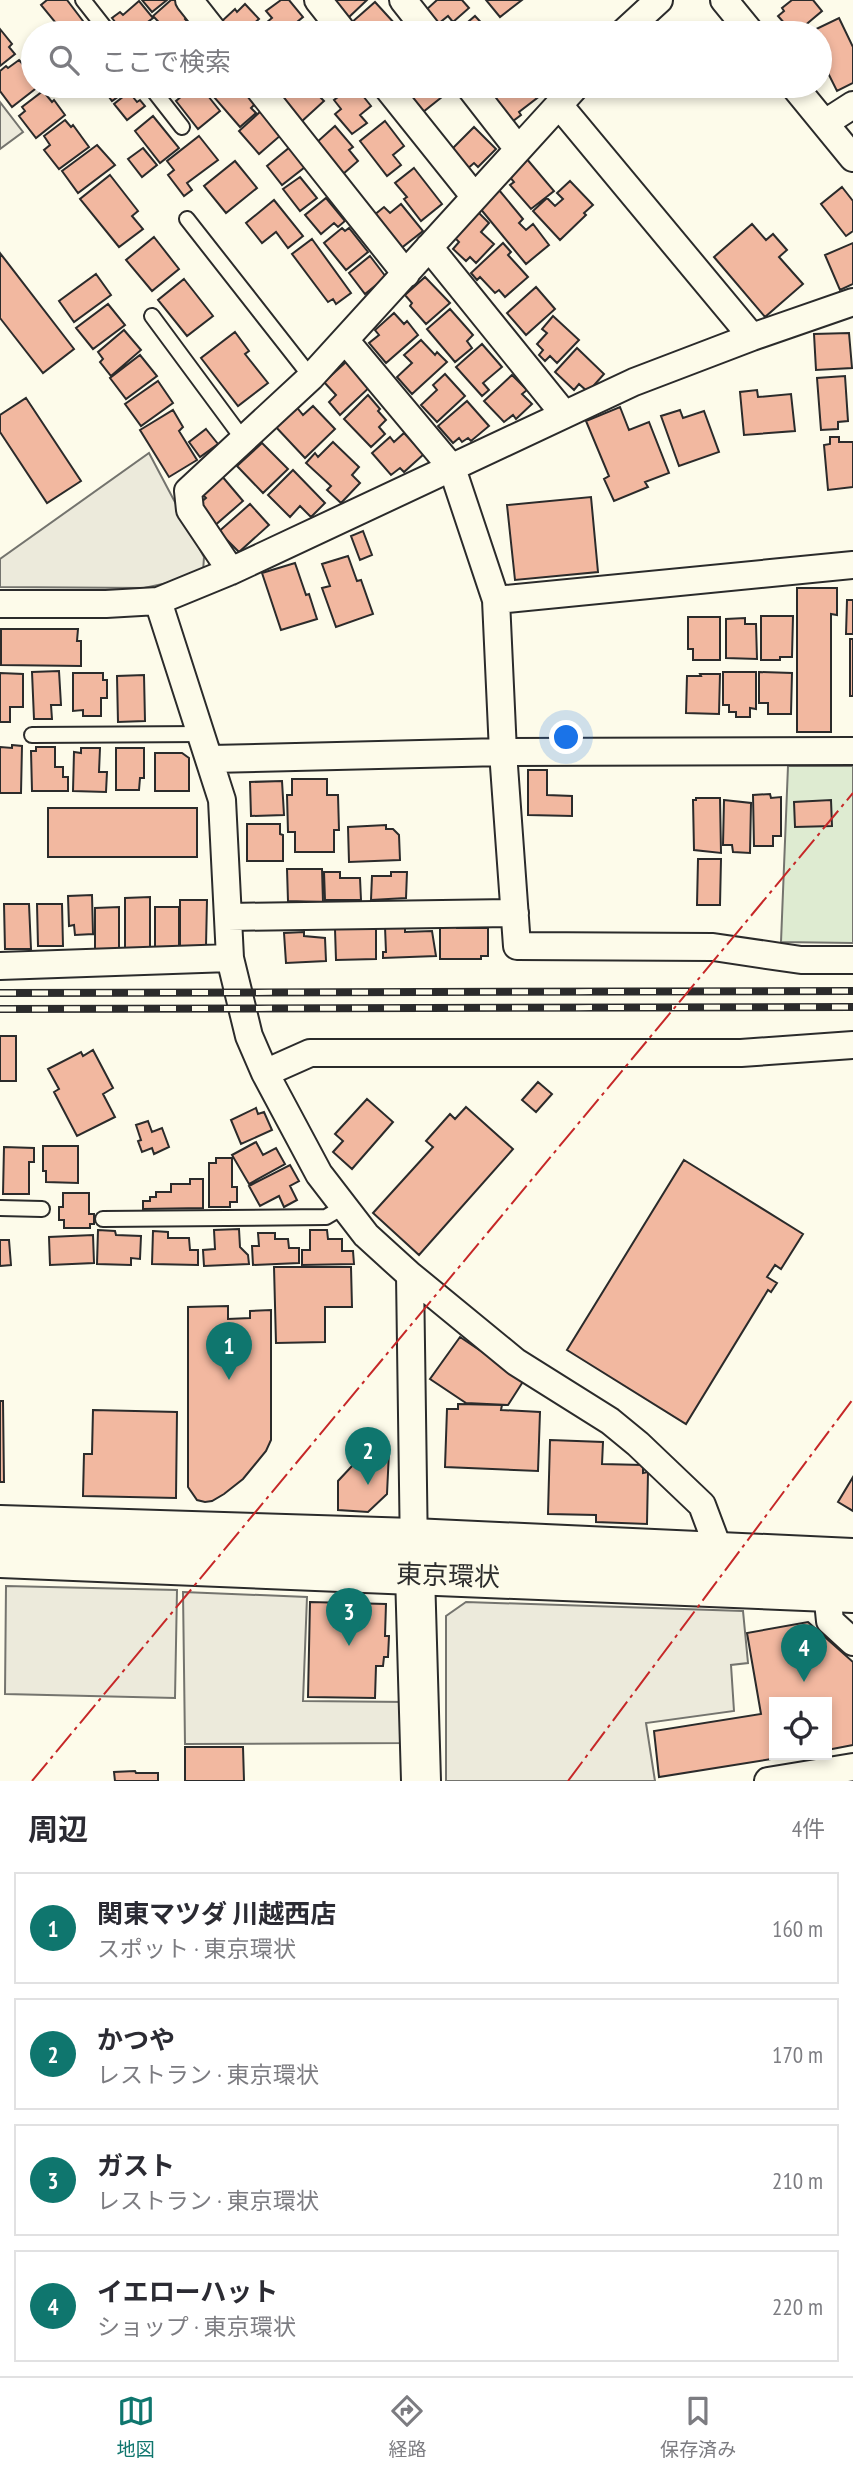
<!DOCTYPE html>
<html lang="ja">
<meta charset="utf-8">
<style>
body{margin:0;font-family:"PT Sans Narrow","Noto Sans JP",sans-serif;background:#f7f7f7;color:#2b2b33}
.controls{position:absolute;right:21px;bottom:21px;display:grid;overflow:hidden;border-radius:0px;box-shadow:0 4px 10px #0003}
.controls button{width:63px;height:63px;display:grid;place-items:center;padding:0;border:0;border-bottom:2px solid #e1e1e2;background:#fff;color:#2b2b33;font:35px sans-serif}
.you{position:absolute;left:567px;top:738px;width:24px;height:24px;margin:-18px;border:5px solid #fff;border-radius:50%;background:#1a73e8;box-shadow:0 0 0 10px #1a73e833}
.badge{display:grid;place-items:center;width:46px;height:46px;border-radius:50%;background:#0f766e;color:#fff;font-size:23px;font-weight:700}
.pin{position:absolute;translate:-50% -58px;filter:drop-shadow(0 2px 4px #0008)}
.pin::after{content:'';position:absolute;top:37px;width:24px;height:21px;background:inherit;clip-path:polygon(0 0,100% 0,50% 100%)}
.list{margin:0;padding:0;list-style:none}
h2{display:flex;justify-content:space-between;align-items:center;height:91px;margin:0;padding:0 28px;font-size:30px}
h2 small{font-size:23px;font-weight:400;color:#7c7c81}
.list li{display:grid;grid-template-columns:46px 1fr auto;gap:21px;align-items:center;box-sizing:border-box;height:112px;margin:0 14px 14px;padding:0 14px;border:2px solid #e1e1e2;border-radius:0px}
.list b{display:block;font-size:26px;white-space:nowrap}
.list p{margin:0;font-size:23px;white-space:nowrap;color:#7c7c81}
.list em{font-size:23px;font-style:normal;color:#7c7c81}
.icon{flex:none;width:38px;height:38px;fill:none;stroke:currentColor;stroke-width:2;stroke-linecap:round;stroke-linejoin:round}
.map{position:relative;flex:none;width:853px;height:1781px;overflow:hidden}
.search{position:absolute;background:#fff;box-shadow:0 4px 10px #0003;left:21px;right:21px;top:21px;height:77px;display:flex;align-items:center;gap:18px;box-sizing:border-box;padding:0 24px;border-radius:38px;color:#7c7c81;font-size:26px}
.sheet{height:595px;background:#fff}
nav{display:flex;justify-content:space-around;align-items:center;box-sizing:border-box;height:98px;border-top:2px solid #e1e1e2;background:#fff;font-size:19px;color:#7c7c81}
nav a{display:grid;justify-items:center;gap:4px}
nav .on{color:#0f766e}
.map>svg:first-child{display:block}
</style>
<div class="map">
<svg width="853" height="1781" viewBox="0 0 853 1781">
<rect width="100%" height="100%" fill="#fdfbea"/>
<path fill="#deebd1" stroke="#74746e" stroke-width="2" d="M788,766H853V943L781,942Z"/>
<path fill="#eceadb" stroke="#74746e" stroke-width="2" d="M0,102L23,132L0,149Z
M149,453L204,557L203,572L172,582L144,588L0,587V559Z
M6,1586L177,1590L175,1698L5,1694Z
M183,1592L307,1597L303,1701L407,1702L408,1743L185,1744Z
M466,1602L743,1611L748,1663L731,1665L734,1711L646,1723L655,1781H446V1616Z"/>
<path fill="#f2b8a0" stroke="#2b2b2b" stroke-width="2" d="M47,0H67L83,21L68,33H64L41,5Z
M142,0H167L152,12Z
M171,0H179L188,16L185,19L194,29L189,33H169L153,16Z
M281,0H289L303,17L291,27L295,33H274L266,23L272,18L266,11Z
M332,0H367L348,18Z
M437,0H462L469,8L453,22L448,16L438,24L426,10Z
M486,0H522L500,17Z
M792,0H813L822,11L796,33H793L778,16L784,11L782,8Z
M139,1L153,18L133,33H124L112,18L120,12L123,15Z
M375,2L396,25L389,32L390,33H360L351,23Z
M245,4L259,19L243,33H233L222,21L235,9L237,12Z
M475,16L491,33H455Z
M839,18L853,47V83L837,91L820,57V33H808Z
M153,22L164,33H140Z
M0,29L12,44L9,47L15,54L0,66Z
M19,60L27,69L29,67L33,73V86H39L12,107L0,91V71L6,66L8,68Z
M101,86H133L112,101Z
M194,86H200L220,111L198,129L176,101Z
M211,86H239L255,104L251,108L256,113L240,127L207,89Z
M297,86H309L324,101L301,122L281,101Z
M345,86H355L371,106L360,115L367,123L352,134L335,114L341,109L334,100L338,97L335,93Z
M401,86H449L452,89L423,112Z
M507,86H533L541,95L519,112L521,115L513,121L494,96Z
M43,91L52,102L54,100L65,115L36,138L19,116L25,111L22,107Z
M129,92L137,102L140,100L145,106L127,120L114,104Z
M261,111L281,135L259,154L239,131Z
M153,116L179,148L160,163L135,131Z
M65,120L71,127L73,125L89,147L59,169L44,150L50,145L44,136Z
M385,121L404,146L393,155L401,165L387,176L360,141Z
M335,126L353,147L349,150L358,161L343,174L316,143Z
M474,127L496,149L478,167L474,163L466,170L449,152Z
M199,136L218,160L187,183L192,190L184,196L168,175L174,170L167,161Z
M97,145L115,165L78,193L62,171Z
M290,147L305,167L282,185L267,166Z
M143,148L157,165L142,177L128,159Z
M526,158L554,191L531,209L510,185L514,182L509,176Z
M235,161L257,188L226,213L204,186Z
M414,168L442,204L421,221L404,199L407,197L395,183Z
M110,175L138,211L132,216L143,229L119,247L80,199Z
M300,177L317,198L300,211L283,189Z
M570,181L593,205L584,213L586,215L560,240L533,211L547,198L555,206L563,199L557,193Z
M842,187L853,201V231L846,236L821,204Z
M499,190L523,219L519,223L526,230L533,224L549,245L526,264L479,207Z
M326,198L345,221L338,227L334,223L321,234L305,215Z
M274,200L303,236L288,248L276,232L262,243L246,223Z
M401,204L423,231L400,249L373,216L384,207L390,213Z
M476,210L489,223L481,232L494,244L476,263L470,257L466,261L453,249L459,242L454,237Z
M752,224L766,240L773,234L787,250L779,257L803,284L765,317L714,257Z
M342,228L345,231L349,228L368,252L346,270L324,243Z
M154,237L179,269L152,291L126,260Z
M312,239L351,293L336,304L333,299L328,302L292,254Z
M503,243L511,252L508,255L528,277L505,297L499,290L495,293L480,277L477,280L471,273Z
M853,243V284L840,290L825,255Z
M0,253L74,349L43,373L0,318Z
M370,256L386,277L365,294L349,273Z
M96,274L111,295L74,322L59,301Z
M425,277L450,303L426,324L410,306L412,303L405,295Z
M184,279L213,316L187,336L158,300Z
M536,287L555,309L526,335L507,313Z
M108,304L125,325L93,349L76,328Z
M450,309L473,335L467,341L472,348L455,362L427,329Z
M394,313L404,324L407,321L418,335L386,363L369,343L379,335L375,330Z
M553,316L579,340L557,363L550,356L545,361L539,355L543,350L537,344L547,333L542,329Z
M124,330L141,350L111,376L100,362L103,359L98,352Z
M235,332L249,351L245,354L268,383L238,406L201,358Z
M849,333L852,368L816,370L814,334Z
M421,340L435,355L437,352L447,362L412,394L397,377L412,363L404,355Z
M482,344L502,367L483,383L489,390L482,396L456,367Z
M577,348L604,374L588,392L579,384L574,390L555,372Z
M140,355L157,376L126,399L110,378Z
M346,362L362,380L373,384L340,415L329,402L336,395L324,382Z
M445,374L465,396L437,422L421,405L437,390L433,385Z
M512,375L527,390L522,394L532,404L516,419L513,415L504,422L484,401Z
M845,376L848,421L838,422V429L821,430L817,378Z
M158,381L173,403L141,426L125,404Z
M757,390L758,397L791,394L795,431L744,435L740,392Z
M368,395L380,409L378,411L386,420L379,427L385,434L371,447L344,419Z
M26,398L81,481L47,503L0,432V415Z
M467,401L489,426L471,441L468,438L462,442L459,438L453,443L438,426Z
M295,405L303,415L313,406L335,429L305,458L274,425Z
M620,407L629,430L649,422L669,473L645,482L648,487L614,501L604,479L609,476L586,421Z
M173,410L183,427L179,431L197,460L169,477L140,430Z
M680,410L683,418L704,411L719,452L679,466L661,416Z
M206,429L218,444L200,457L189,442Z
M404,433L424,454L404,472L400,468L391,475L372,453L390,437L394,442Z
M830,437H839V442H853V487L828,490L824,445L830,444Z
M333,442L359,467L352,475L360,483L341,503L327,490L331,486L306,463L315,453L318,457Z
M262,443L288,469L263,493L237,466Z
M293,470L325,503L311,517L300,506L290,517L268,495Z
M221,475L243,501L213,527L207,520L210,517L199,504L206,498L201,493Z
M591,497L598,572L515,580L507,505Z
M250,504L269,525L239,552L226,539L223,542L216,534Z
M363,531L372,555L360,560L351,536Z
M348,556L357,581L361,580L373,614L336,627L322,588L330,586L322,564Z
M295,563L306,595L309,594L317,619L281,630L262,573Z
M797,588H837V615L831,614V732H797Z
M847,600H853V634H846Z
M761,616H793L792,657H780V660H761Z
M688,617H720V660H693V649H688Z
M745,618V624H756L757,659L726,658V619Z
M1,629H78L77,641H81V666L1,665Z
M850,639H853V696H850Z
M59,671L61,705H51L52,719H34L32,672Z
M723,672H756V709L750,708V717H736V712H729V705H723Z
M759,672L792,673L791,714H768V703H759Z
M0,673L23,674V707H10V722H0Z
M73,673H103V680H107V698H101V716H83V710L73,711Z
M700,674H720L719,714L686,713L687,676H701Z
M144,675L145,721L118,722L117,676Z
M12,745L22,746L21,793H0V747L12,748Z
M36,747H55V767H63V777H68V791H32L31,751H36Z
M81,748H100L99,772H107L106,792L73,791L74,752L81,753Z
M116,748H144V778H140L139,790H116Z
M155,753H182L189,758V791H155Z
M528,770H547V795L572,796V816L528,815Z
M292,779H327V795H338L339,830H334V852H295V832H288L287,795H292Z
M282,781L284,815L251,816L250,782Z
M770,794L771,798L781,797V836H773V846H754L753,795Z
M696,798H720L721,853L694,850L693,800H696Z
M724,800L751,803L750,853L733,852L732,845H723Z
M831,800L832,826L795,827L794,802Z
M48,808H197V857H48Z
M247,824H280V834L283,835V861H247Z
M386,825V829H393L399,835L400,860L349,862L348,827Z
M698,859H721L720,905H697Z
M287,869H322L323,902L288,901Z
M324,872H340V878H360L361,900H325Z
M391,872H407L406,898L371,900L372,876H391Z
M92,895L93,934L75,935L74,925L69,926L68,896Z
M150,897V952H125V898Z
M180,900H207L206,946H203V955L180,948Z
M4,904H29L31,949H5Z
M37,904H62L63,946H38Z
M119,907V950H95V908Z
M155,907H179V950H155Z
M440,924H457V928H488V956H481V959H440Z
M405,926V932L432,931L436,956L383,958V952H386L385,927Z
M335,929H376V959L336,960Z
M304,932V936L325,938L326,961L286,963L284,933Z
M0,1036H16V1081H0Z
M93,1050L113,1088L103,1094L115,1117L77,1136L54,1092L59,1089L48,1069L81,1052L83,1056Z
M538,1082L552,1094L536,1112L522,1100Z
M367,1099L393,1122L352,1169L333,1152L343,1141L335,1134Z
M466,1107L513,1149L419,1255L373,1213L433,1147L426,1141L450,1114L455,1119Z
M256,1108L258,1114L264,1112L272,1130L241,1144L231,1120Z
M148,1121L152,1132L162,1128L169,1147L154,1154L152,1148L142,1152L138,1141L141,1140L136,1125Z
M256,1142L263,1155L276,1148L285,1164L249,1184L232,1155Z
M43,1146H78V1183L46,1182V1171H43Z
M4,1147L34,1148V1162H29V1194H3Z
M216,1158H232V1187H237V1202H230V1207H209V1163H216Z
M684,1160L803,1234L781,1269L775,1265L767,1277L777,1283L771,1292L768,1290L686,1424L567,1350Z
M290,1165L299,1181L290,1186L297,1200L284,1207L279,1196L260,1206L249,1186Z
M190,1179H203V1208L143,1209V1201H150V1197H156V1192H171V1184H190Z
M63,1193H89V1214H94V1224H90V1228H64V1220H59V1207H63Z
M239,1229L240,1247L248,1255L249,1264L204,1266L203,1250L215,1249L214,1230Z
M98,1230L115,1231L116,1235L141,1236L140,1259L131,1258V1265L97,1264Z
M310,1230H327L328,1239H342V1251H353L354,1264L302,1265V1250H310Z
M153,1231L168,1232V1238H189L190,1250H198V1265L152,1264Z
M258,1233H275V1239H288L289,1248H299V1263L253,1265L252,1246H259Z
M93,1235L94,1263L50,1265L49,1237Z
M0,1240H9L11,1265L0,1266Z
M274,1267H351L352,1307H325V1342L276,1343Z
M228,1306V1319L250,1318V1311L271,1310V1440L266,1451L243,1479L224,1494L212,1501L205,1502L197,1500L188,1487V1307Z
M460,1337L524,1380L508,1405L466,1403L430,1379Z
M0,1401H3L4,1482H0Z
M458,1404L502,1405L501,1410L540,1412L538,1471L445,1467L447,1409H458Z
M93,1410L177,1412L176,1498L83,1496L84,1454H92Z
M550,1440L603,1442L602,1464L643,1465V1473L648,1472L647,1524L596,1522V1515L548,1514Z
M366,1451H389L387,1494L368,1512L338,1510V1481Z
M853,1477V1511L838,1502Z
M310,1602L386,1604L385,1636H389L388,1657H384L383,1666H376L375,1698L308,1697Z
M808,1622L853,1662V1745L827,1750V1702H774V1755H796L659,1777L654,1731L761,1714L747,1633Z
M185,1747H243L244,1781H185Z
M135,1771L136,1773H158V1781H115L114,1772Z"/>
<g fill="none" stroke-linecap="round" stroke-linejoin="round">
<defs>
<path id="lane" d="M83,0L109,33
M150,86L182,127
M187,219L311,377
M152,316L243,439
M32,735L202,734
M0,1208L42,1209
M103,1219L326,1217L343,1207"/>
<path id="street" d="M189,0L215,33
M318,0L344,33
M403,0L429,33
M724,0L751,33
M623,33L659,0
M257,86L406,274
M386,86L474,196
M469,86L518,149
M794,86L853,158
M559,105L752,337
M825,123L853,105
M429,247L564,414
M345,340L452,468L496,600L503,752L517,946L713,947L801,960H853
M231,571L190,510L188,491L311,377L576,86
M496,600L853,565
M158,601L222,800L230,958L249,1036L265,1073L319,1174L366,1235L410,1275L414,1554
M0,604H106L158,601L231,571L634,382L752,337L853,302
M211,759L503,752L853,751
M228,917L515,913
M0,966L230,958
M265,1073L310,1053H741L853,1045
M410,1275L516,1362L610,1421L638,1444L702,1505L720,1553
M827,1592L830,1621L853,1642
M768,1781L853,1767"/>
<path id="secondary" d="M415,1574L421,1781"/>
<path id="highway" d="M0,1525L413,1538L853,1558
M0,1558L853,1593"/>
</defs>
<use href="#lane" stroke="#2b2b2b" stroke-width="18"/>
<use href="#street" stroke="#2b2b2b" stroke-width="30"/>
<use href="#secondary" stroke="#2b2b2b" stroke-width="42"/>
<use href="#highway" stroke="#2b2b2b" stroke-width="42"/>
<use href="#lane" stroke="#fdfbea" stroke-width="14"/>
<use href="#street" stroke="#fdfbea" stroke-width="26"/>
<use href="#secondary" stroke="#fdfbea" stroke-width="38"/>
<use href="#highway" stroke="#fdfbea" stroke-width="38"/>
<defs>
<path id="rail" d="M0,993L853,991
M0,1009L853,1007"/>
</defs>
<use href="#rail" stroke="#2b2b2b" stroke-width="8"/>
<use href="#rail" stroke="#fdfbea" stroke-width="5" stroke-dasharray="16" stroke-linecap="butt"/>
<path stroke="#c62828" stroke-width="2" stroke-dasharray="24 5 3.5 5" stroke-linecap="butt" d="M32,1781L853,793
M568,1781L853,1399"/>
</g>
<g text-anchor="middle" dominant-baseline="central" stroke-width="5" stroke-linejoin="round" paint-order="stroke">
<g font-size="26" fill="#2b2b2b" stroke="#fdfbea">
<text transform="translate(448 1575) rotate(2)">東京環状</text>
</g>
</g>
</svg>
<div class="controls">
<button><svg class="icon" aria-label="locate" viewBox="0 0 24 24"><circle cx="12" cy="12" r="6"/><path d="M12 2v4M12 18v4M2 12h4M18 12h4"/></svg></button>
</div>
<div class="you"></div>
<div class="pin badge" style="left:229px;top:1380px">1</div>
<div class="pin badge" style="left:368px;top:1485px">2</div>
<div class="pin badge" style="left:349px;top:1646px">3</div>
<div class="pin badge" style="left:804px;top:1682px">4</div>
<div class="search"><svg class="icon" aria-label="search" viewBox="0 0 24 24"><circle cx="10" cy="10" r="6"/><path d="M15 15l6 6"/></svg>ここで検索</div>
</div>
<section class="sheet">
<h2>周辺<small>4件</small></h2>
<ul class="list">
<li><span class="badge">1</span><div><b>関東マツダ 川越西店</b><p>スポット · 東京環状</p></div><em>160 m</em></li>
<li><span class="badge">2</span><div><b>かつや</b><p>レストラン · 東京環状</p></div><em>170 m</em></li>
<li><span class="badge">3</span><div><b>ガスト</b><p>レストラン · 東京環状</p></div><em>210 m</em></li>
<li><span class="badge">4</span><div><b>イエローハット</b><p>ショップ · 東京環状</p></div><em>220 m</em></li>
</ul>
</section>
<nav>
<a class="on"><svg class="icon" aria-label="map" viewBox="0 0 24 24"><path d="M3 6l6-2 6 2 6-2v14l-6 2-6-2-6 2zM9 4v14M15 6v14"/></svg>地図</a>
<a><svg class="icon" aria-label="directions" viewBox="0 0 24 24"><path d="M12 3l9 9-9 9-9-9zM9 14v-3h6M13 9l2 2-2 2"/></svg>経路</a>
<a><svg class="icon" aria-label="saved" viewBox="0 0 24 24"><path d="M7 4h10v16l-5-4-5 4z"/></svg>保存済み</a>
</nav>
